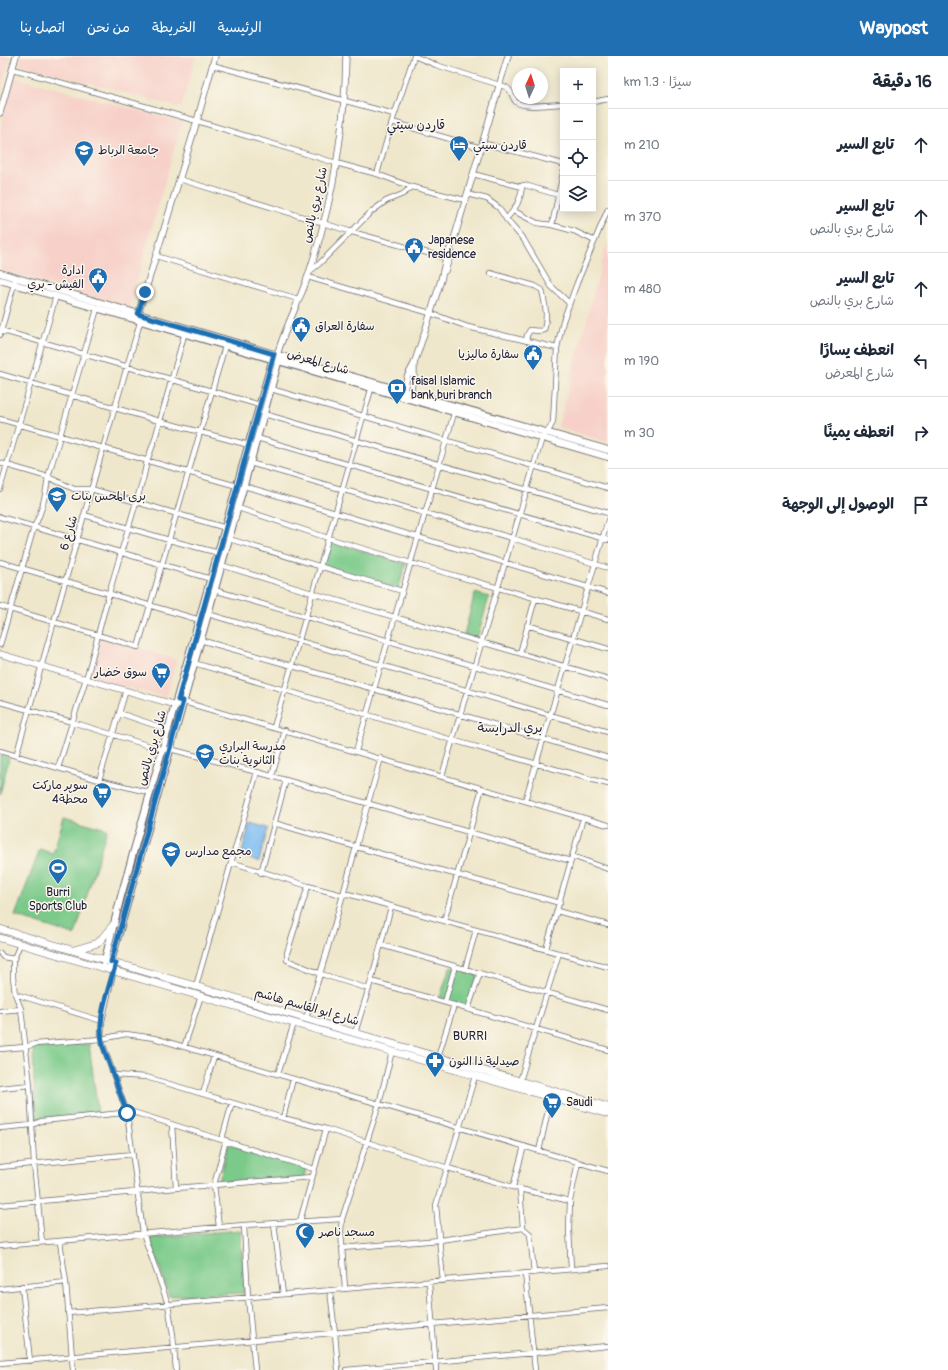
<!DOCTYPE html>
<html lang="ar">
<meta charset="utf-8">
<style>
body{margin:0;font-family:Pangolin,"Playpen Sans Arabic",sans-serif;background:#f6f6f7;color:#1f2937;direction:rtl}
.controls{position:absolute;right:12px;top:12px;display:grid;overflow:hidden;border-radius:0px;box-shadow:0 2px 10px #0003}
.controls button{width:36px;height:36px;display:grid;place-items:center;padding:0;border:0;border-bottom:1px solid #e0e1e3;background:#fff;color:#1f2937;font:20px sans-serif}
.compass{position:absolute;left:512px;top:12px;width:36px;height:36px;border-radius:50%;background:#fff;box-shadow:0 2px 10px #0003;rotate:4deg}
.stop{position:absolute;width:12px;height:12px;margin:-9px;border:3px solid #1f6fb2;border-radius:50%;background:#fff}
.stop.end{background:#1f6fb2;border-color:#fff;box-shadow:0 1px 4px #0008}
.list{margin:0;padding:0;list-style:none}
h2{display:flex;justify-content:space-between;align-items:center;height:52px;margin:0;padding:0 16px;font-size:17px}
h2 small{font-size:13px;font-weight:400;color:#747a83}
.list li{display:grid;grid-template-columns:26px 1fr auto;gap:12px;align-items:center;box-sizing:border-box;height:72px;padding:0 16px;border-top:1px solid #e0e1e3}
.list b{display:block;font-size:15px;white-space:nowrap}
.list p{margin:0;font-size:13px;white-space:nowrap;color:#747a83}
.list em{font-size:13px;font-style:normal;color:#747a83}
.icon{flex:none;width:22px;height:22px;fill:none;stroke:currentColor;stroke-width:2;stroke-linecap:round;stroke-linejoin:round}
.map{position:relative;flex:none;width:608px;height:1314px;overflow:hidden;direction:ltr}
header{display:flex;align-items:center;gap:24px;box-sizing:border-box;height:56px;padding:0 20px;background:#1f6fb2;color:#fff}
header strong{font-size:19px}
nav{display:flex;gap:22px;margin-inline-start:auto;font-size:14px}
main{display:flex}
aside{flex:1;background:#fff}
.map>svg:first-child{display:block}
</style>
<header>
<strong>Waypost</strong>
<nav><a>الرئيسية</a><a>الخريطة</a><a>من نحن</a><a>اتصل بنا</a></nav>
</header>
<main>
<aside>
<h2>16 دقيقة<small>سيرًا · 1.3 km</small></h2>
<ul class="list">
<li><svg class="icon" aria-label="ahead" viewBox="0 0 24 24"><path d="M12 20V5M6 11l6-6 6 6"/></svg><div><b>تابع السير</b></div><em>210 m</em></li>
<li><svg class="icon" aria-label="ahead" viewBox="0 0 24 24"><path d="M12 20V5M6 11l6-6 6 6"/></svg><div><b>تابع السير</b><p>شارع بري بالنص</p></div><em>370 m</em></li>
<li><svg class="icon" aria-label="ahead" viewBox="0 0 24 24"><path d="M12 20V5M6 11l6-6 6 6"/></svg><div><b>تابع السير</b><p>شارع بري بالنص</p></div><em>480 m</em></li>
<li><svg class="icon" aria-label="left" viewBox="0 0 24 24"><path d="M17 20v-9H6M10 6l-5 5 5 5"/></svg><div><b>انعطف يسارًا</b><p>شارع المعرض</p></div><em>190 m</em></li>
<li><svg class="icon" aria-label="right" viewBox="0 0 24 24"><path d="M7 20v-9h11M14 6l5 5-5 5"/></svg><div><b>انعطف يمينًا</b></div><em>30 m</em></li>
<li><svg class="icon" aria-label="arrive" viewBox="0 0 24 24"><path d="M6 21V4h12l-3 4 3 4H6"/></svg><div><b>الوصول إلى الوجهة</b></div></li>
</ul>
</aside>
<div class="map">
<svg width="608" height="1314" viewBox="0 0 608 1314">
<rect width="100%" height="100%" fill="#fbf7ec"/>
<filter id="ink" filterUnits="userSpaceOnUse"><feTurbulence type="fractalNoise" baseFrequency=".025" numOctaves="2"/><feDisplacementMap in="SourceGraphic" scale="8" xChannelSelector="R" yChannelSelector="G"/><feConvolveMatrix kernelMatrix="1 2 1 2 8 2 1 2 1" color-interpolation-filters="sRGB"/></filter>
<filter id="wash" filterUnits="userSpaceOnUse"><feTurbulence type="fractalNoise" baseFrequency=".012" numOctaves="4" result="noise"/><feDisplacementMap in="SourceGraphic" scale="16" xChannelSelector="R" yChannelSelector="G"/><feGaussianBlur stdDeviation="0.9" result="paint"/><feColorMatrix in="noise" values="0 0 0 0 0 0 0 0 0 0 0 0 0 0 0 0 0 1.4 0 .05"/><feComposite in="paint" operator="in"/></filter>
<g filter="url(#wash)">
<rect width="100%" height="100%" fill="#efe7cb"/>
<path fill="#f7d1c9" d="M0,0H11L0,37Z
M22,0H196L181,52L19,8Z
M14,21L182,66L129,252L0,214V71Z
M608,183V387L558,371Z
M100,581L177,604L166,642L89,621Z"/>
<path fill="#7bca8a" stroke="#4e7662" d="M330,485L406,508L398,533L322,510Z
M475,537L489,541L477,583L464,579Z
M0,699L9,702L0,738Z
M64,761L107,773L75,879L15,860L40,793L53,798Z
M450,911L478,919L467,953L439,944Z
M89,988L98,1057L35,1062L33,990Z
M228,1088L306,1112L304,1121L219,1126Z
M240,1174L245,1237L169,1240L150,1182Z"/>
<path fill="#7ebdf2" stroke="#507096" d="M250,767L268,772L259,805L241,800Z"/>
</g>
<g filter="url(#ink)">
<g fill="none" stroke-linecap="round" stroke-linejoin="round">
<defs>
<path id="minor" d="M414,0L436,9L506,31C513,35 511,41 516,46C525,53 551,48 563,48
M212,9L394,58
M13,13L197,65L336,107L377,118L412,131L465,144
M593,46L608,43
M392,66L414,0
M482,87L563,108
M377,118L392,66L481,92
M473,118L522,131L523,129H525L558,139
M179,123L352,176L446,202
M467,138L487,143L499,152L506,163L524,184L551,230L569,247
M514,155L537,167L552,169L574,175L595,185
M506,163C515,154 521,144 522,131
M552,169L563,117
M156,200L298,243
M309,216L319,208L371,156L386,145L403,138L412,131
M490,217L535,230L542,234C545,248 548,260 544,274C539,276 534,274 530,274L527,279L526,285
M308,221L430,257L468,271L557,292
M0,274L260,349
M0,279L16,221
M0,318L159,365L249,389
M271,333L608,432
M264,358L608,457
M0,363L237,430
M257,382L608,484
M0,407L48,421L74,433H91L226,472
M250,407L512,482L608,512
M244,430L608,537
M0,433L56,240
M238,452L328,482L411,507L608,563
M84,459L169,484L219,497
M0,461L211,523
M229,483L402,535
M0,506L200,564
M221,509L312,537L608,623
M214,534L608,649
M0,550L138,591L225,290
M208,558L608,676
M527,569L608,593
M200,584L374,633L608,702
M0,589L34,471C42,456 46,438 48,421L97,253
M520,597L535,543
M194,607L452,684L608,728
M177,644L608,769
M0,646L72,666L163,694L170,693L257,716L571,805
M119,657L169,674
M274,671L372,330
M0,695L99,724L151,737
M356,695L455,354
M16,700L103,392L141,263
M58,712L89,613L109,537L143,423L147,405L154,386L185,276
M272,720L285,674
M442,720L542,382L550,372L553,366L557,292L563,265L577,227L608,153
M99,724L126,634
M525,745L608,464
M274,767L367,794L560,847
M572,800L608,813
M231,806L308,830L342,839L348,838L608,911
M261,817L286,724
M308,830L287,897V904L321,918L369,933
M557,855L608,869
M444,865L482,732
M20,888L13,905V921L15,938L21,953L30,1029L34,1108L42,1186
M381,889L608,954
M546,893L583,762
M0,897L3,901L14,903
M116,907L111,926L102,965L101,983L127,1057L143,1177L168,1248L173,1279L176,1314
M465,913L476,874
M371,925L608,994
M196,930L257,716
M15,938L102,965
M445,946L455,910
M468,953L480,917
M0,955L21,953
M306,962C335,877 355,789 381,702
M355,977L371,925L391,851
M184,991L201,940
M0,993L25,991L35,988L101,983L126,978L154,982L608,1115
M438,1001L454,949
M278,1018L294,967
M114,1019L146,1021L283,1062L326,1073L448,1112L520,1133L570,1145
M520,1025L559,897
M0,1032L30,1029
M203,1038L214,1000
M283,1062L293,1023
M172,1069L176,1132
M0,1072L32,1069L41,1065L133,1056L314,1113
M222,1083L232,1047
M539,1095L551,1041
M0,1111L133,1098
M513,1131L524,1090
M520,1133L523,1172L530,1178L534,1217
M0,1149L176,1132L312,1121
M300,1165L326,1073
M274,1168L283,1238
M244,1169L248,1241L255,1314
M219,1171L214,1129L226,1084
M60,1186L66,1226L73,1314
M0,1190L244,1169L342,1163
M342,1192L440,1184L523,1172
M571,1213L569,1173L570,1145L578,1106
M525,1217L535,1314
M443,1225L436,1149L475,1020
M429,1226L436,1314
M22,1230L30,1305
M0,1233L66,1226
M345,1233L341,1175L342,1163L379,1048L392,995
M330,1234L335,1277L338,1314
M68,1257L608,1210
M0,1307L608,1252
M346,1314L608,1290"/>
<path id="tertiary" d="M0,57L16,0
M445,215L451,197
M137,262L197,65L215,0
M274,298L278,296C286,270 299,246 308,220C332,149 345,75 346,0
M403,339L407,321L414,308L426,272L441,224L446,202L454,183L508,0
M409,342L414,319V309
M0,598L179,650"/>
<path id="secondary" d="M0,217L274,298L608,394
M0,224L608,401
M104,907L121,840L274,298
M109,913L280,300"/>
<path id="primary" d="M0,873L608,1051
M0,882L608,1058
M74,894L98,887L114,868"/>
</defs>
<use href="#minor" stroke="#6a676d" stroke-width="6"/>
<use href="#tertiary" stroke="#6a676d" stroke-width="7"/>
<use href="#secondary" stroke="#6a676d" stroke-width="8"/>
<use href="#primary" stroke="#6a676d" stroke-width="8"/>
<use href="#minor" stroke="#fff" stroke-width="4.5"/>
<use href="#tertiary" stroke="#fff" stroke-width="5.5"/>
<use href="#secondary" stroke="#fff" stroke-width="6"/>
<use href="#primary" stroke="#fff" stroke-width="7"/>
</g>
</g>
<g fill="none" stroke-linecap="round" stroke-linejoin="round" filter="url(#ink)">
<path stroke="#1f6fb2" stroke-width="5" d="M127,1057L103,990C96,962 109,933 116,907L111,906L183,645L178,644L274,298L138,258L145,236"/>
</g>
<defs>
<symbol id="hotel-pin" viewBox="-11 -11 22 30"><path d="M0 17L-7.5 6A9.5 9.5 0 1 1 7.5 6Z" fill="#1f6fb2" stroke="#fbf7ec"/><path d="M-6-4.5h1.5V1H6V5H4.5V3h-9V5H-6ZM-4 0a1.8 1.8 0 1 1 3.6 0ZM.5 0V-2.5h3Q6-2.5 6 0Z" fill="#fff"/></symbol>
<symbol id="university-pin" viewBox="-11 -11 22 30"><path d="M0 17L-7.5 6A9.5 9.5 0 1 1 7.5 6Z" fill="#1f6fb2" stroke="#fbf7ec"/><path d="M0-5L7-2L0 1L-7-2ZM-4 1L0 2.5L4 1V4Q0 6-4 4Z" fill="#fff"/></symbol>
<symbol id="civic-pin" viewBox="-11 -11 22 30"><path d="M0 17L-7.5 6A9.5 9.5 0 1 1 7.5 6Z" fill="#1f6fb2" stroke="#fbf7ec"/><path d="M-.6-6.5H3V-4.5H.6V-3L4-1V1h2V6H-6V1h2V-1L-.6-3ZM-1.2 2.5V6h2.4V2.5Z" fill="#fff"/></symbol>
<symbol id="bank-pin" viewBox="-11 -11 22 30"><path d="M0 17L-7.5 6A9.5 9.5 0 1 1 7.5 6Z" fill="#1f6fb2" stroke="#fbf7ec"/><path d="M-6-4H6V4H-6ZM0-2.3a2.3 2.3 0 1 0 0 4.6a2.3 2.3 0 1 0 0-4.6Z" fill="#fff"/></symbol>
<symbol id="school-pin" viewBox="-11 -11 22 30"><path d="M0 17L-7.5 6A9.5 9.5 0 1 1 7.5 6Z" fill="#1f6fb2" stroke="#fbf7ec"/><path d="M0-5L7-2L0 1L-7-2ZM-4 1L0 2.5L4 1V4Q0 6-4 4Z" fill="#fff"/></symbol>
<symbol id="supermarket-pin" viewBox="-11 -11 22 30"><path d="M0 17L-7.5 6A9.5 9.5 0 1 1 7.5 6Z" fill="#1f6fb2" stroke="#fbf7ec"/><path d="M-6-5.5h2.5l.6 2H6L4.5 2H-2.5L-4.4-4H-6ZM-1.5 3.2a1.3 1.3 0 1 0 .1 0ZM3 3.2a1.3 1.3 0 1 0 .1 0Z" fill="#fff"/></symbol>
<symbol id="stadium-pin" viewBox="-11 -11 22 30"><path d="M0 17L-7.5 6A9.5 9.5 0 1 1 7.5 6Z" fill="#1f6fb2" stroke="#fbf7ec"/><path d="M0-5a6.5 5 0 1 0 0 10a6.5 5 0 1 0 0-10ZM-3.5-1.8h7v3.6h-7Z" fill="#fff"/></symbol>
<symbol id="pharmacy-pin" viewBox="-11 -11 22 30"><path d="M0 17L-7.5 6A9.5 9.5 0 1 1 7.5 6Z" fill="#1f6fb2" stroke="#fbf7ec"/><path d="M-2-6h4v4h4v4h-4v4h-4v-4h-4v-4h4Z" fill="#fff"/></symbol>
<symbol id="mosque-pin" viewBox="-11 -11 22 30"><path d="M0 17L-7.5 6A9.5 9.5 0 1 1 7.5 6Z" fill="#1f6fb2" stroke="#fbf7ec"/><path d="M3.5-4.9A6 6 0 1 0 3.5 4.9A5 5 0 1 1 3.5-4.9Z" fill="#fff"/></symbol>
</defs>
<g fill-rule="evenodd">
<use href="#hotel-pin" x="448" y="78" width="22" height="30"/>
<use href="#university-pin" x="73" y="83" width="22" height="30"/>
<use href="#civic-pin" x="403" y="180" width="22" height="30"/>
<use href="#civic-pin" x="87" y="210" width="22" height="30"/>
<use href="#civic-pin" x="290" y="259" width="22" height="30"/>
<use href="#civic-pin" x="522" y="287" width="22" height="30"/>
<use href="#bank-pin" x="386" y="321" width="22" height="30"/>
<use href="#school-pin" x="46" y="429" width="22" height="30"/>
<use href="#supermarket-pin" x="150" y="605" width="22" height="30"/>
<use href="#school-pin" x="194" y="686" width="22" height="30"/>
<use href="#supermarket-pin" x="91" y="725" width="22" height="30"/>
<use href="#school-pin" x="160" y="784" width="22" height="30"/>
<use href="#stadium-pin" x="47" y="801" width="22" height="30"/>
<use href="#pharmacy-pin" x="424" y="994" width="22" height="30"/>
<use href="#supermarket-pin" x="541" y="1035" width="22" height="30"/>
<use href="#mosque-pin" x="294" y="1165" width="22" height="30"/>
</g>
<g text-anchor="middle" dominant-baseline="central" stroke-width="3" stroke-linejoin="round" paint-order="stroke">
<g font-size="12" fill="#22223b" stroke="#fbf7ec" text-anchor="start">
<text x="473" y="89">قاردن سيتي</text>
<text x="98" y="94">جامعة الرباط</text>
<text x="428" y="184">Japanese<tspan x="428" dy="14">residence</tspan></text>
<text x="84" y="214" text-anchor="end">ادارة<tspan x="84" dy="14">الفيش - بري</tspan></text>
<text x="315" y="270">سفارة العراق</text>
<text x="519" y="298" text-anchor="end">سفارة ماليزيا</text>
<text x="411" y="325">faisal Islamic<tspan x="411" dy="14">bank,buri branch</tspan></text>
<text x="71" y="440">برى المحس بنات</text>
<text x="147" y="616" text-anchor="end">سوق خضار</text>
<text x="219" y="690">مدرسة البراري<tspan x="219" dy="14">الثانوية بنات</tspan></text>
<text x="88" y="729" text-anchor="end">سوپر مارکت<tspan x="88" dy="14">محطة4</tspan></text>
<text x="185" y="795">مجمع مدارس</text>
<text x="58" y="836" text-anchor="middle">Burri<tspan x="58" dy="14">Sports Club</tspan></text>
<text x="449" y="1005">صيدلية ذا النون</text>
<text x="566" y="1046">Saudi</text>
<text x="319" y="1176">مسجد ناصر</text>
</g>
<g font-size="12" fill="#22223b" stroke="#fbf7ec">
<text transform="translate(315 149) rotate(-77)">شارع بري بالنص</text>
<text transform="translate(318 306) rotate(16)">شارع المعرض</text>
<text transform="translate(69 477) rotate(-74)">شارع 6</text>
<text transform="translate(152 692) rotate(-74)">شارع بري بالنص</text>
<text transform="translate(307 951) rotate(16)">شارع ابو القاسم هاشم</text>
</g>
<g font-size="13" fill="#22223b" stroke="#fbf7ec">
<text x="416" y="69">قاردن سيتي</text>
<text x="510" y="672">بري الدرايسة</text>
<text x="470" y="980">BURRI</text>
</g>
</g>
</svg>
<div class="controls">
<button>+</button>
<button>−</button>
<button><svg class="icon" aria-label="locate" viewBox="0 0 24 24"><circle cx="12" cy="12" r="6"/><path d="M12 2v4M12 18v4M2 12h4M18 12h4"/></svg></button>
<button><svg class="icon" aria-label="layers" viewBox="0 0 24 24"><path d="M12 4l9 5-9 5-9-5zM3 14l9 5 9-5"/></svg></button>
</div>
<svg class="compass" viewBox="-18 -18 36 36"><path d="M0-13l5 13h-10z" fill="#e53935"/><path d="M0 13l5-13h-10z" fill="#747a83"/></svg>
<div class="stop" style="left:127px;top:1057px"></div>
<div class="stop end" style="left:145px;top:236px"></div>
</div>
</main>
